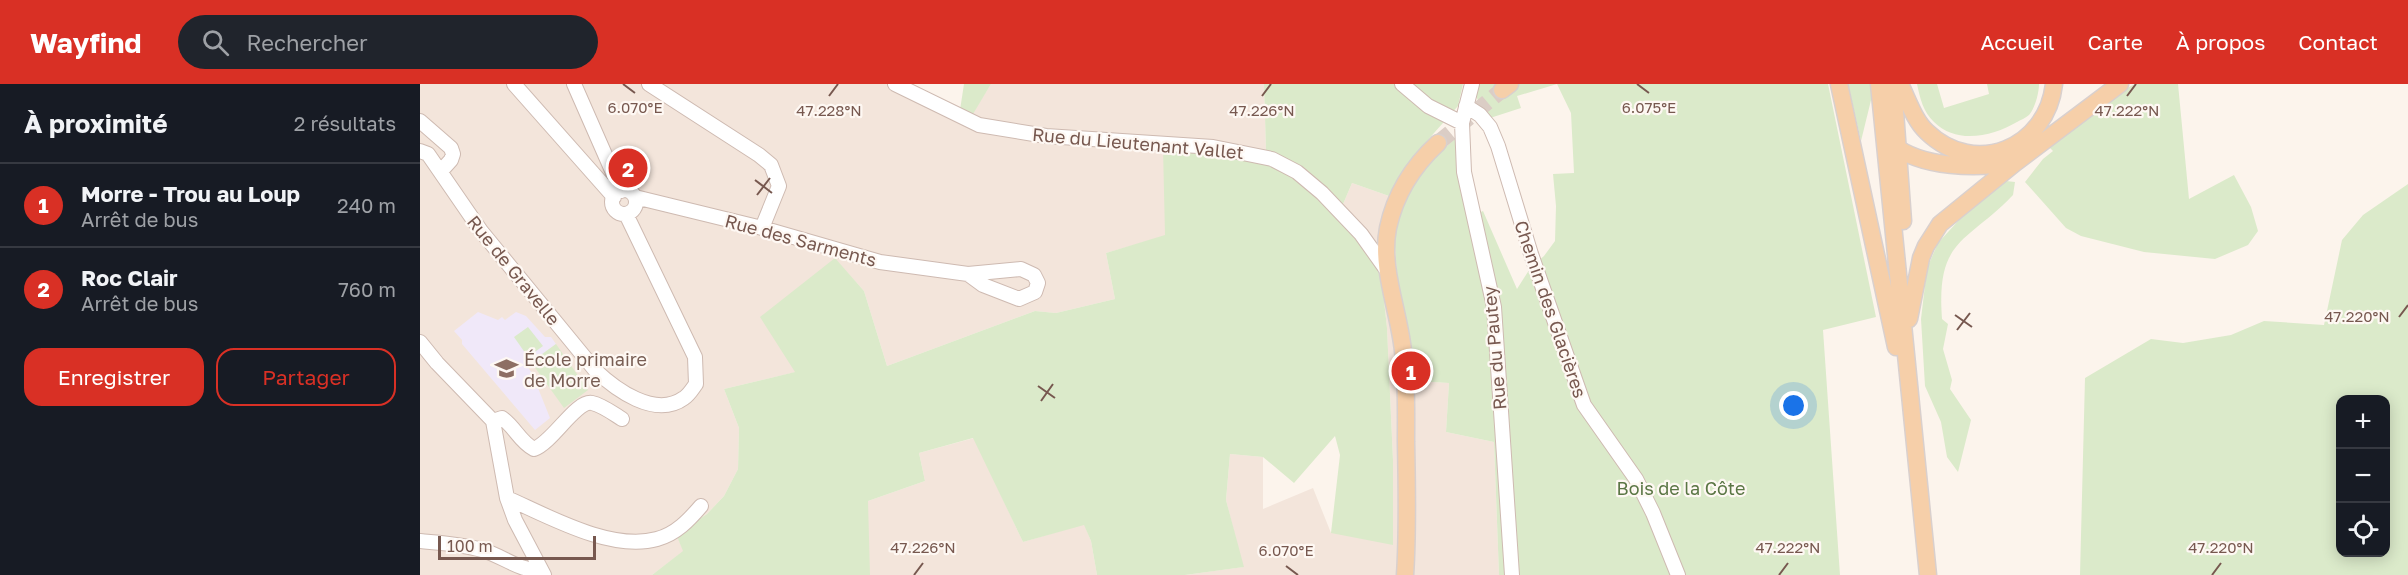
<!DOCTYPE html>
<html lang="fr">
<meta charset="utf-8">
<style>
body{margin:0;font-family:"Golos Text",sans-serif;background:#20242c;color:#f1f3f6}
.controls{position:absolute;right:18px;bottom:18px;display:grid;overflow:hidden;border-radius:12px;box-shadow:0 3px 15px #0003}
.controls button{width:54px;height:54px;display:grid;place-items:center;padding:0;border:0;border-bottom:2px solid #363941;background:#171b24;color:#f1f3f6;font:30px sans-serif}
.scale{position:absolute;left:18px;bottom:15px;width:158px;box-sizing:border-box;padding-left:6px;border:3px solid #77584f;border-top:0;font-size:16px;line-height:21px;white-space:nowrap;color:#77584f;-webkit-text-stroke:4px #fef8f3;paint-order:stroke}
.you{position:absolute;left:1374px;top:322px;width:21px;height:21px;margin:-15px;border:4px solid #fff;border-radius:50%;background:#1a73e8;box-shadow:0 0 0 9px #1a73e833}
.badge{display:grid;place-items:center;width:39px;height:39px;border-radius:50%;background:#d93025;color:#fff;font-size:20px;font-weight:700}
.pin{position:absolute;translate:-50% -50%;border:3px solid #fff;box-shadow:0 2px 6px #0006}
.list{margin:0;padding:0;list-style:none}
h2{display:flex;justify-content:space-between;align-items:center;height:78px;margin:0;padding:0 24px;font-size:26px}
h2 small{font-size:20px;font-weight:400;color:#9ea1a6}
.list li{display:grid;grid-template-columns:39px 1fr auto;gap:18px;align-items:center;box-sizing:border-box;height:84px;padding:0 24px;border-top:2px solid #363941}
.list b{display:block;font-size:22px;white-space:nowrap}
.list p{margin:0;font-size:20px;white-space:nowrap;color:#9ea1a6}
.list em{font-size:20px;font-style:normal;color:#9ea1a6}
.actions{display:flex;gap:12px;padding:18px 24px}
.actions a{flex:1;padding:14px 0;border:2px solid #d93025;border-radius:18px;text-align:center;font-size:21px;color:#d93025}
.actions .main{background:#d93025;color:#fff}
.icon{flex:none;width:33px;height:33px;fill:none;stroke:currentColor;stroke-width:2;stroke-linecap:round;stroke-linejoin:round}
.map{position:relative;flex:none;width:1988px;height:491px;overflow:hidden}
header{display:flex;align-items:center;gap:36px;box-sizing:border-box;height:84px;padding:0 30px;background:#d93025;color:#fff}
header strong{font-size:28px}
nav{display:flex;gap:33px;margin-inline-start:auto;font-size:21px}
.search{width:420px;height:54px;background:#20242c;display:flex;align-items:center;gap:15px;box-sizing:border-box;padding:0 21px;border-radius:33px;color:#9ea1a6;font-size:22px}
main{display:flex}
aside{flex:1;background:#171b24}
.map>svg:first-child{display:block}
</style>
<header>
<strong>Wayfind</strong>
<div class="search"><svg class="icon" aria-label="search" viewBox="0 0 24 24"><circle cx="10" cy="10" r="6"/><path d="M15 15l6 6"/></svg>Rechercher</div>
<nav><a>Accueil</a><a>Carte</a><a>À propos</a><a>Contact</a></nav>
</header>
<main>
<aside>
<h2>À proximité<small>2 résultats</small></h2>
<ul class="list">
<li><span class="badge">1</span><div><b>Morre - Trou au Loup</b><p>Arrêt de bus</p></div><em>240 m</em></li>
<li><span class="badge">2</span><div><b>Roc Clair</b><p>Arrêt de bus</p></div><em>760 m</em></li>
</ul>
<div class="actions"><a class="main">Enregistrer</a><a>Partager</a></div>
</aside>
<div class="map">
<svg width="1988" height="491" viewBox="0 0 1988 491">
<rect width="100%" height="100%" fill="#fcf4ec"/>
<path fill="#f3e5db" d="M0,0H486L540,26L552,30L571,0H844L846,67L745,152L686,169L695,215L636,229L615,227L467,282L444,207L415,175L376,288L304,305L319,344L318,385L304,412L287,430L256,450L264,467L232,491H0Z
M932,99L969,112L979,120L975,168L996,297L1029,299L1026,348L1074,358L1079,491H765L823,483L806,416L810,370L843,373V425L893,404L911,449L973,376L967,244L961,189L918,132Z
M554,354L603,458L664,440L671,457L677,491H382L380,422L448,417L505,397L499,369Z"/>
<path fill="#f0e8f9" d="M58,228L78,236L82,233L85,236L96,228L106,232L125,253H131L136,260L107,282L112,289L130,334L115,346L42,260V256L34,247Z"/>
<path fill="#dbeaca" fill-rule="evenodd" d="M544,0H571L553,30L540,26Z
M844,0H1043L1038,22L991,75L969,112L932,99L918,132L961,189L967,244L973,376V461L911,449L920,371L915,352L874,399L843,373L810,370L806,416L824,483L765,491H677L671,457L664,441L603,458L553,354L499,369L505,397L448,417L450,491H232L263,467L256,450L287,430L304,412L318,385L319,344L304,305L375,288L340,233L415,174L444,207L467,282L615,227L636,229L695,215L686,169L745,151L743,64L846,67Z
M1057,0H1408L1456,233L1403,246L1420,491H1079L1074,358L1026,348L1029,299L996,297C989,257 965,154 979,120C991,93 1015,73 1036,54L1047,134L1063,127L1097,205L1111,183L1124,172L1135,157L1136,122L1133,90L1154,89L1151,29L1137,0L1097,12L1101,24L1067,35L1055,10Z
M1428,0H1452L1453,8L1441,57Z
M1497,0H1517L1524,24L1569,10L1567,0H1619C1619,9 1615,24 1609,31C1606,34 1600,36 1597,38C1573,52 1537,61 1514,38C1503,28 1500,14 1497,0Z
M1715,0H1758L1769,115L1814,91L1831,123L1838,147L1828,161L1795,175L1724,168L1661,152L1646,144L1605,98L1623,75L1633,67L1629,63L1701,7Z
M1586,97L1595,98L1593,111C1546,160 1516,154 1522,235L1528,240L1523,265L1532,296L1530,305L1551,336L1538,388L1527,373L1521,338L1505,302L1501,235L1507,184L1518,159L1539,136Z
M1988,100V491H1660L1665,294L1731,255L1763,259L1811,251L1844,237L1904,241L1922,156L1943,131ZM1920,316H1966V468H1920Z
M108,243L123,262L108,273L94,253Z
M136,260L168,306L144,324L111,278Z"/>
<g fill="none" stroke-linecap="round" stroke-linejoin="round">
<path stroke="#dbcdc5" stroke-width="16" stroke-dasharray="16 8" stroke-linecap="butt" d="M1018,59L1082,6"/>
<defs>
<path id="minor" d="M94,0L194,113
M154,0L201,107
M229,0L339,71L351,81L359,102L342,144
M475,0L559,41L626,52L793,63L852,75L877,88L902,109L941,150L968,188
M982,0L1008,22L1042,39
M1052,0L1042,39L1044,88L1074,223L1092,491
M1046,22L1060,31L1070,43L1078,62L1111,170L1164,321L1216,395L1233,429L1258,491
M0,37L31,64L33,70L31,76L21,87
M0,67L8,70L61,147L175,286C195,305 235,335 264,314C269,311 273,304 276,300L275,273L206,130
M192 118a12 12 0 1 1 24 0a12 12 0 1 1-24 0Z
M215,113L342,144L460,178L548,190L601,185L614,191L618,199L615,208L599,215L563,201L548,190
M0,258L17,279L73,337L87,414L95,436L124,491
M73,337L82,334C95,343 100,358 114,365C133,358 156,316 172,319C182,321 194,330 202,335
M87,414C128,432 191,468 237,455C256,450 269,436 281,422
M0,457C21,459 42,460 62,466C83,472 99,487 120,486"/>
<path id="major" d="M1419,0L1476,263
M1459,0L1508,491
M1473,0L1483,137
M1480,0C1488,16 1494,36 1507,48C1555,94 1627,64 1634,0
M1082,6L1090,0
M1472,60C1502,85 1557,84 1594,79
M1489,235L1501,174L1506,162L1520,140L1595,79L1700,0
M985,491C988,447 987,403 986,358C986,328 987,297 983,267C979,227 960,184 968,144C975,111 993,82 1018,59"/>
</defs>
<use href="#minor" stroke="#cebab1" stroke-width="16"/>
<use href="#major" stroke="#d9d0ce" stroke-width="19"/>
<use href="#minor" stroke="#fff" stroke-width="14"/>
<use href="#major" stroke="#f6cfa9" stroke-width="16"/>
</g>
<path fill="none" stroke="#77584f" stroke-width="2" d="M203,0L215,9M1217,0L1229,9M409,12L418,0M842,12L851,0M1707,12L1716,0M335,96L352,109M337,111L350,94M1535,231L1552,243M1979,233L1988,221M1537,246L1550,229M618,302L635,314M621,317L633,300M866,482L878,491M494,491L503,479M1359,491L1368,479M1792,491L1801,479"/>
<defs>
<symbol id="school-bare" viewBox="-9 -9 18 18"><path d="M0-5L7-2L0 1L-7-2ZM-4 1L0 2.5L4 1V4Q0 6-4 4Z" fill="#8d6e63" stroke="#fef8f3" stroke-width="2.5" paint-order="stroke"/></symbol>
</defs>
<g fill-rule="evenodd">
<use href="#school-bare" x="70" y="268" width="33" height="33"/>
</g>
<g text-anchor="middle" dominant-baseline="central" stroke-width="4.5" stroke-linejoin="round" paint-order="stroke">
<g font-size="18" fill="#77584f" stroke="#fef8f3">
<text transform="translate(718 59) rotate(5)">Rue du Lieutenant Vallet</text>
<text transform="translate(381 156) rotate(15)">Rue des Sarments</text>
<text transform="translate(94 186) rotate(51)">Rue de Gravelle</text>
<text transform="translate(1131 225) rotate(71)">Chemin des Glacières</text>
<text transform="translate(1074 264) rotate(-95)">Rue du Pautey</text>
</g>
<g font-size="18" fill="#785e54" stroke="#fef8f3" text-anchor="start">
<text x="104" y="275">École primaire<tspan x="104" dy="21">de Morre</tspan></text>
</g>
<g font-size="18" fill="#5a7644" stroke="#fef8f3">
<text x="1261" y="404">Bois de la Côte</text>
</g>
</g>
<g font-size="15" text-anchor="middle" fill="#77584f" stroke="#fef8f3" stroke-width="4.5" stroke-linejoin="round" paint-order="stroke">
<text x="215" y="29">6.070°E</text>
<text x="1229" y="29">6.075°E</text>
<text x="409" y="32">47.228°N</text>
<text x="842" y="32">47.226°N</text>
<text x="1707" y="32">47.222°N</text>
<text x="1937" y="238">47.220°N</text>
<text x="503" y="469">47.226°N</text>
<text x="1368" y="469">47.222°N</text>
<text x="1801" y="469">47.220°N</text>
<text x="866" y="472">6.070°E</text>
</g>
</svg>
<div class="controls">
<button>+</button>
<button>−</button>
<button><svg class="icon" aria-label="locate" viewBox="0 0 24 24"><circle cx="12" cy="12" r="6"/><path d="M12 2v4M12 18v4M2 12h4M18 12h4"/></svg></button>
</div>
<div class="scale">100 m</div>
<div class="you"></div>
<div class="pin badge" style="left:991px;top:287px">1</div>
<div class="pin badge" style="left:208px;top:84px">2</div>
</div>
</main>
